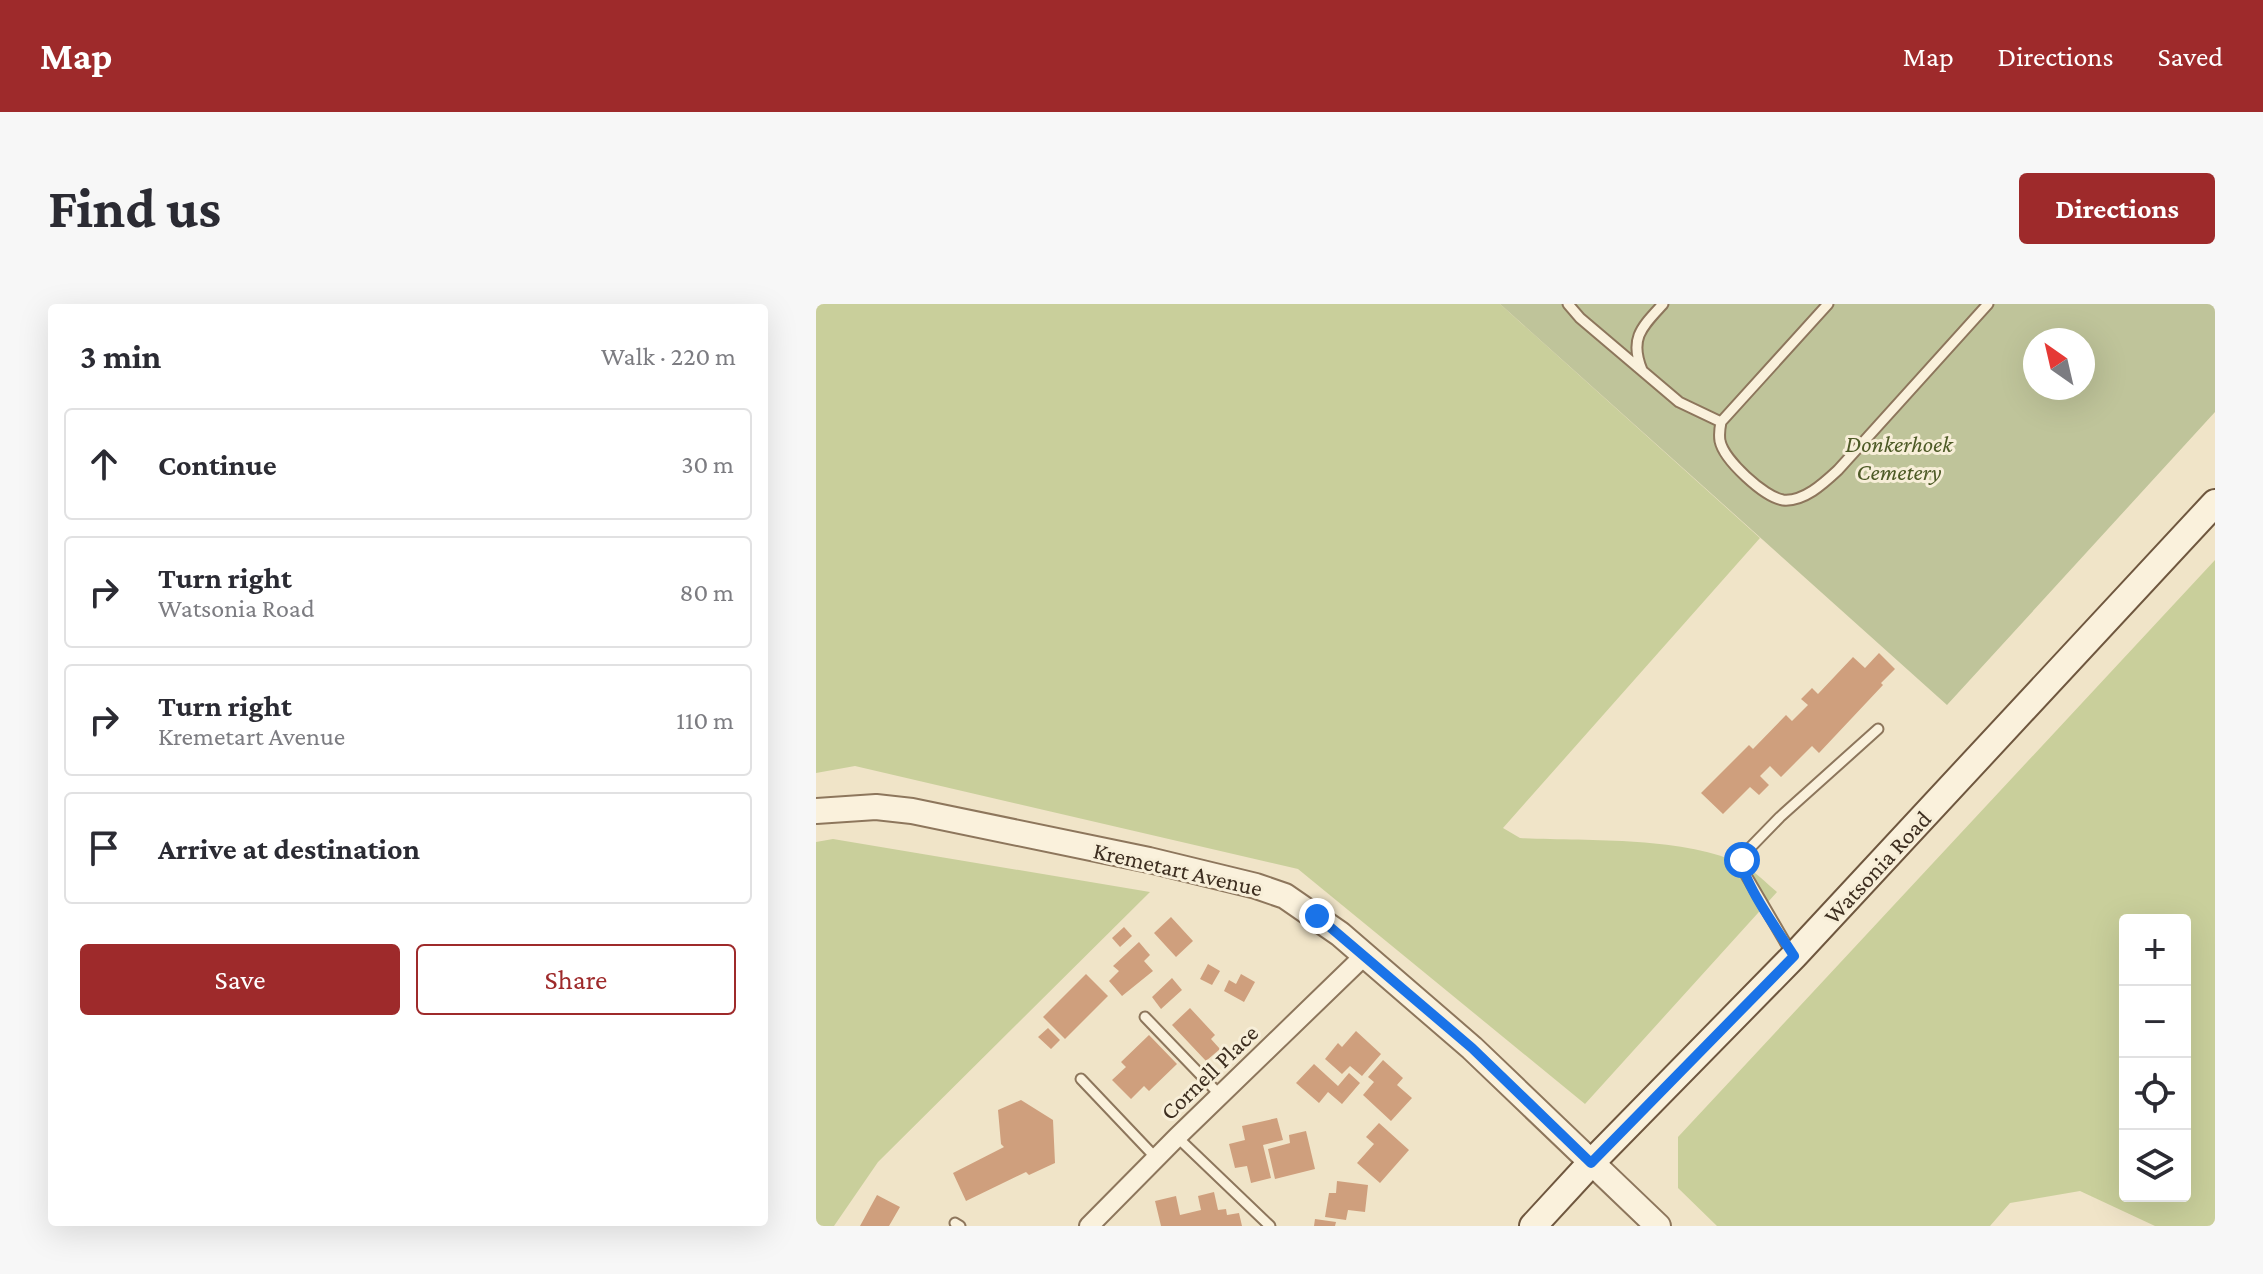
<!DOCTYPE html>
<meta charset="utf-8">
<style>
body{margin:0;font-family:"Crimson Pro",serif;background:#f7f7f7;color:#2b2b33}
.controls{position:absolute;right:24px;bottom:24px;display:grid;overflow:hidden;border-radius:8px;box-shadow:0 8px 32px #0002}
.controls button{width:72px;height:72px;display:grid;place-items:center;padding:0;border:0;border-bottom:2px solid #e1e1e2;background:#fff;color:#2b2b33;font:40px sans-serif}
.compass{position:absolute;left:1207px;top:24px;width:72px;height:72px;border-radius:50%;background:#fff;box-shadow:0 8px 32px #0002;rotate:326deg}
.stop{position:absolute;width:24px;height:24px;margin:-18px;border:6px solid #1a73e8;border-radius:50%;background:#fff}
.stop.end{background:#1a73e8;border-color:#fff;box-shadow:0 2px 8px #0008}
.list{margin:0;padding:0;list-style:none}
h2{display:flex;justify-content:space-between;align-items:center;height:104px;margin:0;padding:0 32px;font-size:34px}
h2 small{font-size:26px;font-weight:400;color:#7c7c81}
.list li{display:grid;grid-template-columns:52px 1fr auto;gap:24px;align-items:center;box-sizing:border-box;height:112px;margin:0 16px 16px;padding:0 16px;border:2px solid #e1e1e2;border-radius:8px}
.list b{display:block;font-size:30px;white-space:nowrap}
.list p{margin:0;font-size:26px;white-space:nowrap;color:#7c7c81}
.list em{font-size:26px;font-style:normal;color:#7c7c81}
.actions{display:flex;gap:16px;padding:24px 32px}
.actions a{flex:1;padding:18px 0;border:2px solid #9e2a2b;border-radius:8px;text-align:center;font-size:28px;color:#9e2a2b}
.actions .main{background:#9e2a2b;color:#fff}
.icon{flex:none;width:44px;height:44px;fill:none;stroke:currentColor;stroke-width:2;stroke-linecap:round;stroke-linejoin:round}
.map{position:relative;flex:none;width:1399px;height:922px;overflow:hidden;border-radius:8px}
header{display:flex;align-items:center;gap:48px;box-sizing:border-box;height:112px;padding:0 40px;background:#9e2a2b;color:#fff}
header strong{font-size:38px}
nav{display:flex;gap:44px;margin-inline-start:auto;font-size:28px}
.intro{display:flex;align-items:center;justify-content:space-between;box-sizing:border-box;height:192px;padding:0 48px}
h1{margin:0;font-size:56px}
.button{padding:20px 36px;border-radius:8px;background:#9e2a2b;color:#fff;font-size:28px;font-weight:700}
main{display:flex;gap:48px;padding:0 48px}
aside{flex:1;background:#fff;border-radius:8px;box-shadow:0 8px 32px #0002}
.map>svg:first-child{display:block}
</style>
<header>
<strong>Map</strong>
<nav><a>Map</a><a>Directions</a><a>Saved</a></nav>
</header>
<div class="intro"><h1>Find us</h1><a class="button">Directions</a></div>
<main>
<aside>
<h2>3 min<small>Walk · 220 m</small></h2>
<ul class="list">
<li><svg class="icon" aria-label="ahead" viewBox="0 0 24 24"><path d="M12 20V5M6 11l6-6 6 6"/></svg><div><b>Continue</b></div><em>30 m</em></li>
<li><svg class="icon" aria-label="right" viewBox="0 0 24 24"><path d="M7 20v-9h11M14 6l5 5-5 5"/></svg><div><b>Turn right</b><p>Watsonia Road</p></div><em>80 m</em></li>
<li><svg class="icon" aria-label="right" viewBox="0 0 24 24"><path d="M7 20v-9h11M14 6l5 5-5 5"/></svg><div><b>Turn right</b><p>Kremetart Avenue</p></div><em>110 m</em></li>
<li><svg class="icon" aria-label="arrive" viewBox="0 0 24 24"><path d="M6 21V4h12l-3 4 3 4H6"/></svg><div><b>Arrive at destination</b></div></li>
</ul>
<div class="actions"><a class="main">Save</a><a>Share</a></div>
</aside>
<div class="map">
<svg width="1399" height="922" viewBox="0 0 1399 922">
<rect width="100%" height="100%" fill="#f0e4c8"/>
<path fill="#c9cf9b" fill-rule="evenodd" d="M0,0H684L944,234L687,524L704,534C769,537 871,532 927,561C940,568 950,579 961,588L769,800L482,565L39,462L0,469Z
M1399,256V922H1339L1264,887L1194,899L1174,922H901L862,884V833ZM1369,616V892H1309V616Z
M17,535L334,588L62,858L18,922H0V538Z"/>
<path fill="#bfc49a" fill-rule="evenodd" d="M684,0H1399V108L1131,401ZM1219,36H1267V84H1219Z"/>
<path fill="#cf9f7d" d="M1063,349L1079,365L1065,379L1067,381L1003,449L996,442L965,473L954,462L944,472L953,481L943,491L934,483L907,510L885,489L933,441L937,445L970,411L976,417L992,401L985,395L996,384L1002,390L1037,353L1049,364Z
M355,613L377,637L360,653L338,629Z
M308,623L316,632L304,643L296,634Z
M323,638L334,651L328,657L337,667L306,692L293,677L303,667L297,662Z
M392,660L404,667L396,681L384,675Z
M270,670L292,692L249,735L227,713Z
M425,670L439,678L428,698L408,687L413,676L420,680Z
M356,674L366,686L345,705L336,693Z
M374,704L399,731L395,735L404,745L390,757L356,721Z
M232,724L244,736L235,745L222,733Z
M540,727L565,750L546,772L534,762L526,770L509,755L522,739L526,743Z
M333,731L361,760L333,787L328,782L315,795L296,776L310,763L305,758Z
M567,756L587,774L581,781L596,794L575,817L547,791L558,778L552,773Z
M498,760L522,782L533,769L544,779L526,800L512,788L503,799L480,779Z
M205,796L237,816L239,859L213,871L210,868L150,897L137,869L188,843L185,840L182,806Z
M461,814L467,836L447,841L455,874L435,879L431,862L419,864L413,840L429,836L426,822Z
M563,819L593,846L564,879L541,859L558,840L550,833Z
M490,827L499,865L459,875L452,845L474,839L473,831Z
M521,877L552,881L549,908L532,906L530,916L509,913L513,889H520Z
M398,888L402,906L410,905L411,911L423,909L426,922H345L339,897L360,892L364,911L385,906L382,892Z
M61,891L84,903L73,922H44Z
M499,915L520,918L519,922H498Z"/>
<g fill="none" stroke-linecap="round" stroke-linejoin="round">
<defs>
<path id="service" d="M752,0L764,14L863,98L905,118C904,123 903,131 904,137C908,156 948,193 967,196C988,198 1008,179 1022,166L1172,0
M826,66C813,34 826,23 847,0
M905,118L1012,0
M976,650L927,566L929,549L964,513L1062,425
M329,713L404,791
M265,775L340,854
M361,833L454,922
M139,919L144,922"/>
<path id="minor" d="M273,922L361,833L549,651"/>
<path id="tertiary" d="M0,507L60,503L96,507L333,556L440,582L469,592L524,630L656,744L842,922"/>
<path id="secondary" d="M717,922L775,859L978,652L1399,199"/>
</defs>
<use href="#service" stroke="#8d765c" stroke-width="13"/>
<use href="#minor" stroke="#8d765c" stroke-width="22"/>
<use href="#tertiary" stroke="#8d765c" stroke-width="28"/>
<use href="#secondary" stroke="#6f573f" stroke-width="30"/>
<use href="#service" stroke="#faf1dc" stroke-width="9"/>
<use href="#minor" stroke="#faf1dc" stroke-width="18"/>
<use href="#tertiary" stroke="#faf1dc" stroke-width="24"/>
<use href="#secondary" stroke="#faf1dc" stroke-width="26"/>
</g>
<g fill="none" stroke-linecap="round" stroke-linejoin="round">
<path stroke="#1a73e8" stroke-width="10" d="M501,612L656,744L775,859L978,652C965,631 926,578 926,556"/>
</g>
<g text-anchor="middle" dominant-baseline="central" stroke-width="6" stroke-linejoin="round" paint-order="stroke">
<g font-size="24" font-style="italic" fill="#4d5a26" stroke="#f7eed8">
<text x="1083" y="139">Donkerhoek<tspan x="1083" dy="28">Cemetery</tspan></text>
</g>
<g font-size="24" fill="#3d2e20" stroke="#f7eed8">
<text transform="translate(1061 563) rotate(-47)">Watsonia Road</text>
<text transform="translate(362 565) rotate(13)">Kremetart Avenue</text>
<text transform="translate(393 768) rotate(-44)">Cornell Place</text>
</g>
</g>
</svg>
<div class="controls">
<button>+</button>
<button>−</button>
<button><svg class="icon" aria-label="locate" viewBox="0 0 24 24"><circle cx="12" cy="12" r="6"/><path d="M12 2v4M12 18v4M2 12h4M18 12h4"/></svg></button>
<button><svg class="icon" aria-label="layers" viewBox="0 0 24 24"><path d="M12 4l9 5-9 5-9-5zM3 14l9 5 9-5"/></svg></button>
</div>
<svg class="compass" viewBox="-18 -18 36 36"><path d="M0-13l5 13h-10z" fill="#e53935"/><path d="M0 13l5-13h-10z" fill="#7c7c81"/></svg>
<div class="stop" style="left:926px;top:556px"></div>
<div class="stop end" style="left:501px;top:612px"></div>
</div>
</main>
